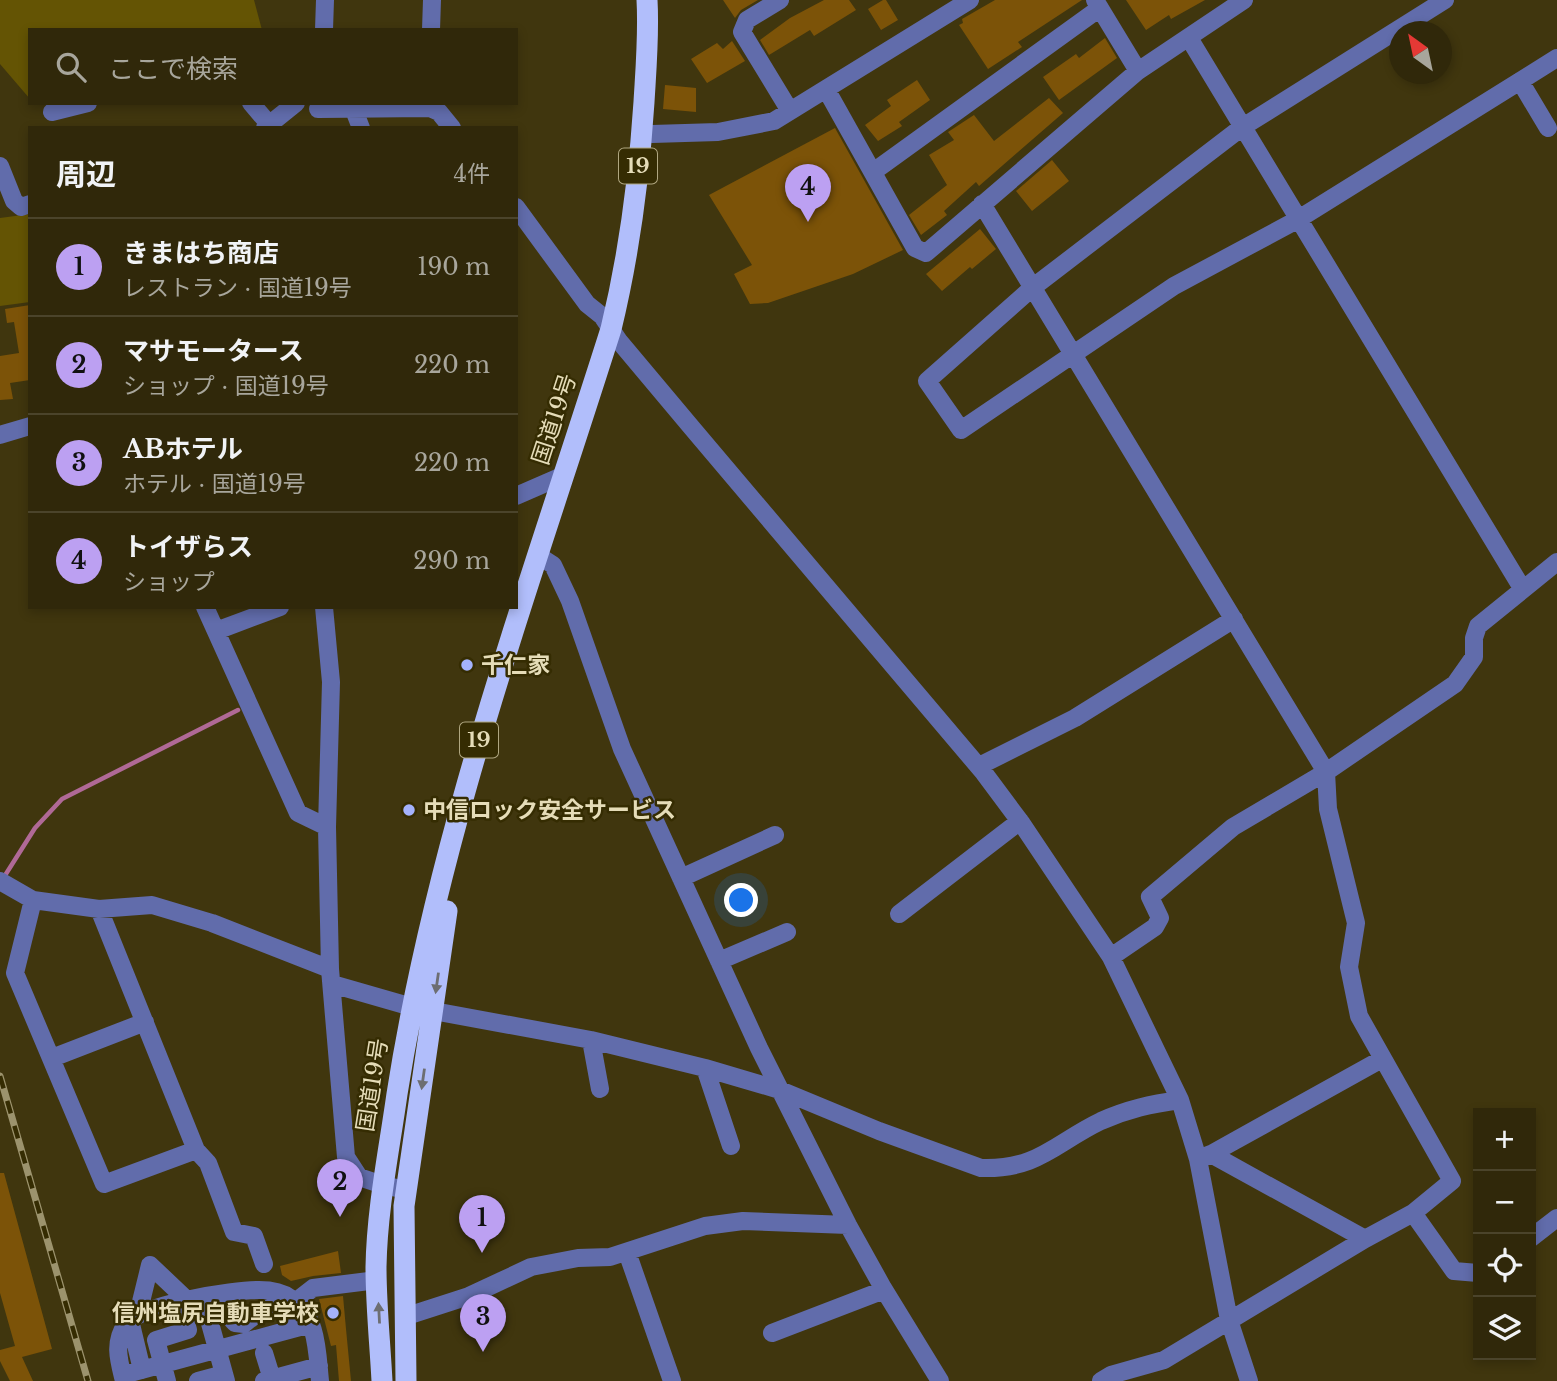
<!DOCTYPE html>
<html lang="ja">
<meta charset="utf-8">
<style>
body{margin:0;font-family:"Libre Baskerville","Noto Sans JP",serif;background:#383013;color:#f1f3f6}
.controls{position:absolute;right:21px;bottom:21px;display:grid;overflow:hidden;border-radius:0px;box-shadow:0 4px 10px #0003}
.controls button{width:63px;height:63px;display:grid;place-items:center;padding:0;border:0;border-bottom:2px solid #4b442b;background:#30280a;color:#f1f3f6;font:35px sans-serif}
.compass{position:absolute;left:1389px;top:21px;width:63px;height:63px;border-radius:50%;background:#30280a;box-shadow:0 4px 10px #0003;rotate:327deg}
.you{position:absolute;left:742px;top:901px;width:24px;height:24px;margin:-18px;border:5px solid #fff;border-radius:50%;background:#1a73e8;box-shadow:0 0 0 10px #1a73e833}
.badge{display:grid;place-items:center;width:46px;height:46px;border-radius:50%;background:#bca0f2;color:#111;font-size:23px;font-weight:700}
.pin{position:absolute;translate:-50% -58px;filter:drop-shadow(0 2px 4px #0008)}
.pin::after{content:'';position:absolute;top:37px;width:24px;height:21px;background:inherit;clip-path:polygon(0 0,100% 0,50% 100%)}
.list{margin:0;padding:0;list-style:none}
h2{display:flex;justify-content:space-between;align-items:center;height:91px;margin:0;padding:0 28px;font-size:30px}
h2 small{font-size:23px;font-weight:400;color:#a8a69c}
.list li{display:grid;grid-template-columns:46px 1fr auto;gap:21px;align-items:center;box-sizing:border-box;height:98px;padding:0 28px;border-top:2px solid #4b442b}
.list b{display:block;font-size:26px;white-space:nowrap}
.list p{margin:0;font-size:23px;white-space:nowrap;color:#a8a69c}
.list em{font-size:23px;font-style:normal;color:#a8a69c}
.icon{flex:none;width:38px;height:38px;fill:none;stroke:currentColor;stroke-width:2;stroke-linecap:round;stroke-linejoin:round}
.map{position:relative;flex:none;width:1557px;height:1381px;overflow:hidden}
.search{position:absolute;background:#30280a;box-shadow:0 4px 10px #0003;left:28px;top:28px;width:490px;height:77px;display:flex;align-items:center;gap:18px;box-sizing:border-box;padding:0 24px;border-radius:0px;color:#a8a69c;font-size:26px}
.panel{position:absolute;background:#30280a;box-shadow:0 4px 10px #0003;left:28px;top:126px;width:490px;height:483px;border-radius:0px}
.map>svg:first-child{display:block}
</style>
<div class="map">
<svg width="1557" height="1381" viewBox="0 0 1557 1381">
<rect width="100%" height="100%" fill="#40360e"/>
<path fill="#645404" d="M0,0H254L262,30H30V99L0,64Z
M30,214V302L0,306V218Z"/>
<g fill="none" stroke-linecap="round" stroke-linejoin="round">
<path stroke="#b06996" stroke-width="4.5" d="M4,877L35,828L62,799L238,710"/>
</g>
<path fill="#7c5308" d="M723,0H758L741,10L735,18Z
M824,0H849L856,10L814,36L810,30L769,55L760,40L790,18Z
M883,0H886L898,20L881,30L868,9Z
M995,0H1082L1018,42L1022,47L988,69L959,25L963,23L962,19Z
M1126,0H1205L1171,19L1169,15L1146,30Z
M1105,38L1117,58L1059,100L1043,77L1076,54L1079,58Z
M732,41L745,61L707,83L691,59L717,43L723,49Z
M917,80L930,100L899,122L902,126L878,141L865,125L891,106L887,100Z
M665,85L696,88V112L663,109Z
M1049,98L1063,113L979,186L976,182L944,211L947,215L921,235L909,215L947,185L929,155L954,140L948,132L974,115L994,141Z
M835,128L903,250L853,274L768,303L750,304L734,274L752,265L709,195Z
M1052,160L1069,181L1032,211L1016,191Z
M980,229L996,249L972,269L970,267L942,291L926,274Z
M30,305V380L10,383L13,399L0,400V356L19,353L14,322L7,323L5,309Z
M0,1173H4L52,1349L22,1357L33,1381H10L0,1361V1350L15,1346L0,1293Z
M338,1251L341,1273L313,1276L291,1281L282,1275L280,1266Z
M343,1296L346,1329L351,1381H339L336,1345L331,1346L319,1299Z"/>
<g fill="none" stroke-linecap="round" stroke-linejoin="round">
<path stroke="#616cab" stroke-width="18" d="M780,0L747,20L742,32L790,111
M1095,0L1138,71
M1445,0L1241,128L1032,288L927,381L961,430L1174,286L1297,220L1557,58
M324,30L325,0
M431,30L432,0
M1189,38L1522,588
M1520,81L1548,128
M826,89L915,248L926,253L1138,71L1244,0
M251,103L269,124
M318,109L430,108L439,112L452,128
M354,110L361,128
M52,112L88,103
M265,128L296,103
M642,131L652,134L718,132L774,121L970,0
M0,166L14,201L21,207L30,204
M873,172L1100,8
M982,204L1326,772L1328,809L1356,923L1349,967L1359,1016L1452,1181L1413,1213L1365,1239L1164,1360L1111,1375L1101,1381
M516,207L587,304L602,316L619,341L692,428L984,773L1022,824L1111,957L1180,1100L1198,1159L1229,1320L1249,1381
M0,435L30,426
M516,496L562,476
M539,556L553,565L570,601L622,749L759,1048L848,1225L883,1288L940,1381
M205,607L298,813L327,827
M324,607L331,682L327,827L330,969L346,1157L359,1177L383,1185L406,1190
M216,631L280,607
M979,766L1075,718L1234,619
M681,878L775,835
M0,881L33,900L99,909L152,905L212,923L330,969
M33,900L15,973L104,1184L196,1150
M99,909L196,1150L208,1163L234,1232L254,1236L264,1264
M899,914L1020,821
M1111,957L1155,927L1160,918L1150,897L1233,827L1326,772L1455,684L1474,657V638L1478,626L1557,562
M719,961L787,932
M332,984L412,1007L591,1040L705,1068L780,1090L879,1131L981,1168C1038,1170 1055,1143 1101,1121C1128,1109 1151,1104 1180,1100
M591,1040L600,1089
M52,1058L145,1022
M705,1068L731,1146
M1211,1154L1365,1239
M1198,1159L1211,1154L1382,1059
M1413,1213L1454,1271L1478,1273
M1531,1238L1557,1218
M627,1252L672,1381
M220,1294L225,1312L235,1323L244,1324C264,1307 282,1296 291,1329
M203,1298L226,1381
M295,1302L313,1288L377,1280
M138,1314L150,1265L188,1301
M404,1317L469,1296L531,1267L578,1258L610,1257L705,1226L743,1221L848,1225
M130,1320L142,1370
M772,1333L884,1290
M264,1353L272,1379
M123,1375L311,1324
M124,1381C119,1361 113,1343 126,1324C141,1304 233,1290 259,1290C270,1290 282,1292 290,1298C318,1315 317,1353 320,1381
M167,1381L156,1340L188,1330L180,1302
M198,1381L224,1374
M264,1381L319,1366"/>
<path stroke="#b1befb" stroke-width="21" d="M382,1381C380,1343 376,1305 376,1267C377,1209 389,1151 397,1094C438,832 531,582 611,329C629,255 639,179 644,102C646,68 649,34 647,0
M406,1381L404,1206L447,911"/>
<defs>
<path id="rail" d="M0,1076L88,1381"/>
</defs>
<use href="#rail" stroke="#9c936d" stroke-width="7"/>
<use href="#rail" stroke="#352c02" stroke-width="4.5" stroke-dasharray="13" stroke-linecap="butt"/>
</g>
<defs><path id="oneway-solid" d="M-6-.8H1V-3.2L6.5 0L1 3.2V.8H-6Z" transform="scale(1.75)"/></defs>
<g fill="#6d6e72">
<use href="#oneway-solid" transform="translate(437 983) rotate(98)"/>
<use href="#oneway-solid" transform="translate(423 1079) rotate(98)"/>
<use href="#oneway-solid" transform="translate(379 1313) rotate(-93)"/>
</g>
<g fill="#a4b2fc" stroke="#352c02" stroke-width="2.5">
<circle cx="467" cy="665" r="7"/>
<circle cx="409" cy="810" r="7"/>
<circle cx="333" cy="1313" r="7"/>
</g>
<g text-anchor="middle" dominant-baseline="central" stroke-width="5" stroke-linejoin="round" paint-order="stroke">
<g fill="#352c02" stroke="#b0a781" stroke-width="2">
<rect x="619" y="148.5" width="38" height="35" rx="5"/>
<rect x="460" y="722.5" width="38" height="35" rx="5"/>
</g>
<g font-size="21" font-weight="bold" fill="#e5dcb8">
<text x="638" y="166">19</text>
<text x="479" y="740">19</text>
</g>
<g font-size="23" fill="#e5dcb8" stroke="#352c02">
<text transform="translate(554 419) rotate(-72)">国道19号</text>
<text transform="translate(372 1085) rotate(-81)">国道19号</text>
</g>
<g font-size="23" font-weight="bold" fill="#e5dcb8" stroke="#352c02" text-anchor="start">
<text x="481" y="665">千仁家</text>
<text x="423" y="810">中信ロック安全サービス</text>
<text x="319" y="1313" text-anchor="end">信州塩尻自動車学校</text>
</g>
</g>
</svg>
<div class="controls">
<button>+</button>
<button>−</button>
<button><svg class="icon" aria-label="locate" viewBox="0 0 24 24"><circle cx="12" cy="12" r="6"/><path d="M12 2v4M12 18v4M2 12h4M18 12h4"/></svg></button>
<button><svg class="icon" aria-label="layers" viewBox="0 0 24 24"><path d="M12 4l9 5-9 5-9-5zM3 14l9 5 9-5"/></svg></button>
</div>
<svg class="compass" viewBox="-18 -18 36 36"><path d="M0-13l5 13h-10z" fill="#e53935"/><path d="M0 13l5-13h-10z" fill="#a8a69c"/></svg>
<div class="you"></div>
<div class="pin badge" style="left:482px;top:1253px">1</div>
<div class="pin badge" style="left:340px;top:1217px">2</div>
<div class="pin badge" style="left:483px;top:1352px">3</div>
<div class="pin badge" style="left:808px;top:222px">4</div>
<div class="search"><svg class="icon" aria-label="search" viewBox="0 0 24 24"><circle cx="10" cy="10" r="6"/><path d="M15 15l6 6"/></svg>ここで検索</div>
<section class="panel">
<h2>周辺<small>4件</small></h2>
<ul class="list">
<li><span class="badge">1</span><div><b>きまはち商店</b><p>レストラン · 国道19号</p></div><em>190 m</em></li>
<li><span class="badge">2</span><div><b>マサモータース</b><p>ショップ · 国道19号</p></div><em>220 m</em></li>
<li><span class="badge">3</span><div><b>ABホテル</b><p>ホテル · 国道19号</p></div><em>220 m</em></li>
<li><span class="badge">4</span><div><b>トイザらス</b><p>ショップ</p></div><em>290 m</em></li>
</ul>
</section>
</div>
